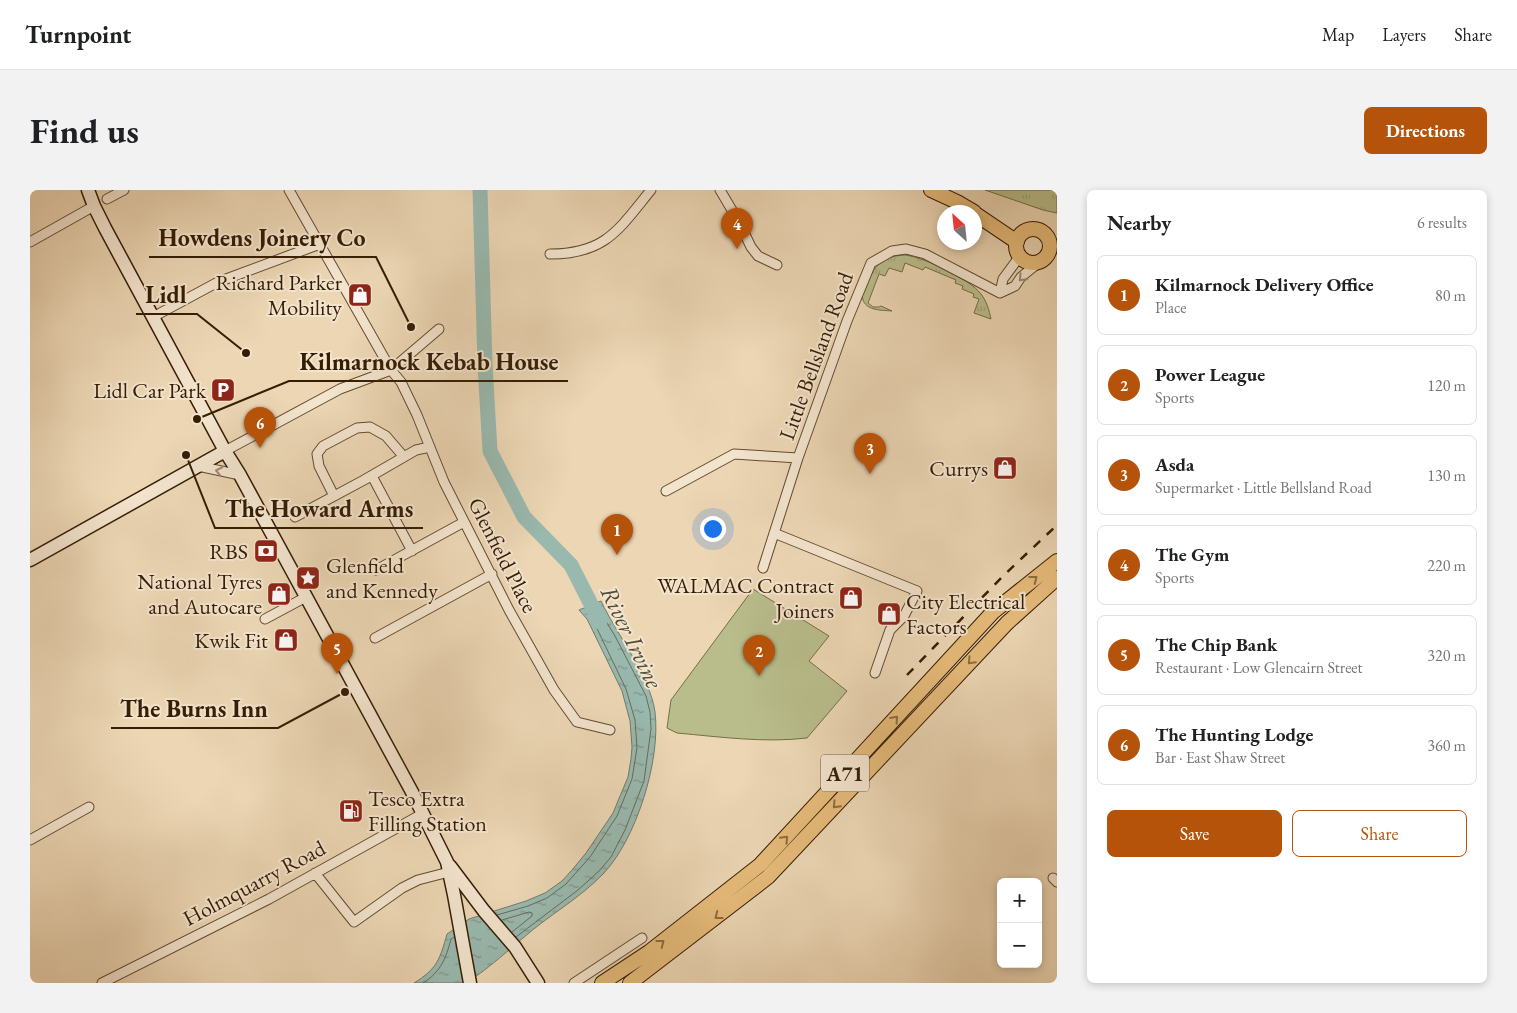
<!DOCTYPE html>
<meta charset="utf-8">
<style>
body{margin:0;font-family:"EB Garamond",serif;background:#f2f2f2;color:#202124}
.controls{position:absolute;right:15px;bottom:15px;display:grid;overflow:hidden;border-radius:8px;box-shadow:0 2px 8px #0003}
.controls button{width:45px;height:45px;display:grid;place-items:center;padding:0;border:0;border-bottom:1px solid #e0e0e0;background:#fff;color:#202124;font:25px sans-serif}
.compass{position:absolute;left:907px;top:15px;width:45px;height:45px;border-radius:50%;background:#fff;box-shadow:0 2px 8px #0003;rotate:333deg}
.you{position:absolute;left:682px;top:338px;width:18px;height:18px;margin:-12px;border:4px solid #fff;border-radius:50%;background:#1a73e8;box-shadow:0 0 0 8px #1a73e833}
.badge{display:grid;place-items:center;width:32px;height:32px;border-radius:50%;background:#b45309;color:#fff;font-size:16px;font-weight:700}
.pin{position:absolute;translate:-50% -41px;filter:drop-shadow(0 1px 2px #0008)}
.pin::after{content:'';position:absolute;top:26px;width:18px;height:15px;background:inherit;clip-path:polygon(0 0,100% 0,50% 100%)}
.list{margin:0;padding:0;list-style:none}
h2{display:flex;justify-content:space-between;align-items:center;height:65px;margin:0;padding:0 20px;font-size:21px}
h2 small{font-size:16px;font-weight:400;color:#757577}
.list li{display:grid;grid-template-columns:32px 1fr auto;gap:15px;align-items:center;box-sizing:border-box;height:80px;margin:0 10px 10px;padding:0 10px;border:1px solid #e0e0e0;border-radius:8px}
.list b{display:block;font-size:19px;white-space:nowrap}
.list p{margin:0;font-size:16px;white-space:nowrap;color:#757577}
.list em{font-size:16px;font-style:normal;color:#757577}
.actions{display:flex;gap:10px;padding:15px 20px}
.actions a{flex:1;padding:11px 0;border:1px solid #b45309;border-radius:8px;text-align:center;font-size:18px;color:#b45309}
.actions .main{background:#b45309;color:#fff}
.map{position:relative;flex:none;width:1027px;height:793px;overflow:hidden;border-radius:8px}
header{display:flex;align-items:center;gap:30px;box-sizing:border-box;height:70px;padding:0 25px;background:#fff;border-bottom:1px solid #e0e0e0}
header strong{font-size:24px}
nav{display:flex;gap:28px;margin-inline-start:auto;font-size:18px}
.intro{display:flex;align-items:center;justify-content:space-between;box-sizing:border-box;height:120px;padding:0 30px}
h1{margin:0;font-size:35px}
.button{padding:12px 22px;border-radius:8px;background:#b45309;color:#fff;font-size:18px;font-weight:700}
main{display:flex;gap:30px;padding:0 30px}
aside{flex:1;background:#fff;border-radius:8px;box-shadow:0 2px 8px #0003}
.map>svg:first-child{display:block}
</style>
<header>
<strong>Turnpoint</strong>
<nav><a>Map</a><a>Layers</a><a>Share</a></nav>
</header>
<div class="intro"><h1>Find us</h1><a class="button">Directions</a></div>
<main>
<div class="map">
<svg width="1027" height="793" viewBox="0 0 1027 793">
<defs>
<pattern id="grass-tufts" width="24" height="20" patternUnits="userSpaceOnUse" patternTransform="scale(1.25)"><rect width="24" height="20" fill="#b9bd8c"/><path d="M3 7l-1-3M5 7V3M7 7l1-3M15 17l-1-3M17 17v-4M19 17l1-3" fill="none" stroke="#a0a277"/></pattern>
<pattern id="water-ripples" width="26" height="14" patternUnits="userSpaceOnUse" patternTransform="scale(1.25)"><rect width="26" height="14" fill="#99b9af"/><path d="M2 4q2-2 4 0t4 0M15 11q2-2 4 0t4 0" fill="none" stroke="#7e968c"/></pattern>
</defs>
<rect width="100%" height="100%" fill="#ecd6b4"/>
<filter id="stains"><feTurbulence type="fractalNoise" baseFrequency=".004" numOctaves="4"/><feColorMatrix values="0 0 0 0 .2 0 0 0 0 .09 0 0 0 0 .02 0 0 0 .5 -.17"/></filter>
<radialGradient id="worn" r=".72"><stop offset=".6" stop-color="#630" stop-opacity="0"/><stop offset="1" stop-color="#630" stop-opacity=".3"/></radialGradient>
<path fill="url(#grass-tufts)" stroke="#776d48" d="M955,0H1027V23L1013,20Z
M875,65C894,67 940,89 951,104C957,112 959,120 961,129L944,123L949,109L943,107L944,104L932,99L933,96L925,93L926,90L895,77L893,80L875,73L872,82L859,78L855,86L849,84L838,113L843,117H849L851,116L862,121C850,120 833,121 832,105C841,82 847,66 875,65Z"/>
<path fill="#b9bd8c" stroke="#776d48" d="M723,399L799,446L779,471L817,501L777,548C734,553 691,547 647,543L637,538L641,510Z"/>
<path fill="url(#water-ripples)" stroke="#717b6a" d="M571,411C587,445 620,486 625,522C631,570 606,650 573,684C549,709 519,725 493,748C482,757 446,790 433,793C428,793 422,793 418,793C406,793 395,793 384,793C407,779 410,769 417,744L439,729L496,711L515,703L532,691L542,680L556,663L583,623L598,587L601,569L602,557L600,531L592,501L557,429L549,420Z"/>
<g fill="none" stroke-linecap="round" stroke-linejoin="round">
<path stroke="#676b59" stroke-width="1" d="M467,725L498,716L517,708L536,694L560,667L587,626L602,589L607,558L605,530L596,499L560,424L561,421L568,418L585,446L616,506L620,522L621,539L614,591L595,640L581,667L569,681L548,700L486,747
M472,730L499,722L502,723V726L482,742
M393,793C411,782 416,768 421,749L424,747"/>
<path stroke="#99b9af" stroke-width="15" d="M450,0L455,175L460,261L494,327L541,375L570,432"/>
<defs>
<path id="street" d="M259,0L361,180L371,192L387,225L414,292L479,420L524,500L547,532L580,540
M690,0L709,32L721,57L728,66L747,75
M77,9L94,0
M0,52L64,16
M520,64C576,64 589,39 621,0
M970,103L985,96L991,87L1012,70
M970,103L973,89L990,66
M123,127L188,92L290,54
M195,261L310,199L361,180L409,139
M168,276L210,285
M342,286L382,361
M636,301L704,264L768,268
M304,306L289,276L287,264L293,256L327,238L340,237L356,246L374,267
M265,327L334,290L386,260L400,257
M744,343L887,401L874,426L860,440L845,483
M733,378L768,268L817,131L841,73L862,61L876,59L895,64L970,103
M346,380L434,332
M235,429L276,407
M345,448L462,384
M0,650L59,617
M285,683L324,732L372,698L388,690L419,682
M1023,688L1027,692
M72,793L239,709L392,624
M544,793L612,748"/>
<path id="secondary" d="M58,0L64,16L75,38L195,261L210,285L382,602L417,672L424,705L440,793
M0,370L195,261
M420,676L454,721L485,757L508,793"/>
<path id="primary" d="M901,0L927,12L944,22
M944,23L987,52
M986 56a17 17 0 1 1 34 0a17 17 0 1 1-34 0Z
M572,793L619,762L730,675L963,422L1027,371
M600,793L738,687L977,433L1027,388"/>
</defs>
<use href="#street" stroke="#634b2f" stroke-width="11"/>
<use href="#secondary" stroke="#351d03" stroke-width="15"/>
<use href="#primary" stroke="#351d03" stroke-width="16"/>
<use href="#street" stroke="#f3e4ce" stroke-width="9"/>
<use href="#secondary" stroke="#f3e4ce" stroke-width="12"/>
<use href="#primary" stroke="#e6bb7a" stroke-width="14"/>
<path stroke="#351d03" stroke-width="2.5" stroke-dasharray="9 9" stroke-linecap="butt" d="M877,485L973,386L1027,335"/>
</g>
<defs><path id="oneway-chevron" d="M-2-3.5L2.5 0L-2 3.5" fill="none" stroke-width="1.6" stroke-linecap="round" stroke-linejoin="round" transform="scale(1.25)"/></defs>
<g stroke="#9e8a73">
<use href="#oneway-chevron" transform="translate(992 88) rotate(133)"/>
<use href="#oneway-chevron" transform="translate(189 281) rotate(-168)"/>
</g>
<g stroke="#8e6c3e">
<use href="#oneway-chevron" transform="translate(1004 389) rotate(-38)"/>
<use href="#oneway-chevron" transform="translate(941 471) rotate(133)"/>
<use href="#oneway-chevron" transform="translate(865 529) rotate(-48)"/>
<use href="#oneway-chevron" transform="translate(806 615) rotate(133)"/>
<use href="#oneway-chevron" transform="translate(755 649) rotate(-47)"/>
<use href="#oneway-chevron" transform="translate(688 726) rotate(142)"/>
<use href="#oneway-chevron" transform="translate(631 753) rotate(-38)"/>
</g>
<defs>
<symbol id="shop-square" viewBox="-11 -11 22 22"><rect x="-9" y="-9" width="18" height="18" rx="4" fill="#8f2418" stroke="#f3e4ce"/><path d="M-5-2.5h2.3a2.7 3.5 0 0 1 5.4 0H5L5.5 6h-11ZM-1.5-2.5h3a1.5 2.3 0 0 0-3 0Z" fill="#fff"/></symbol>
<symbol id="parking-square" viewBox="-11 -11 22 22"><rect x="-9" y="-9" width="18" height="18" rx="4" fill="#8f2418" stroke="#f3e4ce"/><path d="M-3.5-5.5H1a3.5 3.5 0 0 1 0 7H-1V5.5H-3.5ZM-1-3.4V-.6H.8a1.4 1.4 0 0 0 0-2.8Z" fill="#fff"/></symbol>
<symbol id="bank-square" viewBox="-11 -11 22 22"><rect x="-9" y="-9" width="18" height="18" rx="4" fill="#8f2418" stroke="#f3e4ce"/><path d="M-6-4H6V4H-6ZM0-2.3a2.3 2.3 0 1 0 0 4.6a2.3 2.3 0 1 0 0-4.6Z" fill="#fff"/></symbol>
<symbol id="sight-square" viewBox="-11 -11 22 22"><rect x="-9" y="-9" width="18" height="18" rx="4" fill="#8f2418" stroke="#f3e4ce"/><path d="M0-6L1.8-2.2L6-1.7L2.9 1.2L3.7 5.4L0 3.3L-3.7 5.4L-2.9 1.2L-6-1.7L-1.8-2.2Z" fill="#fff"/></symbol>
<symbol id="fuel-square" viewBox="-11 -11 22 22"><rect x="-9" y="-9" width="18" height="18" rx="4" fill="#8f2418" stroke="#f3e4ce"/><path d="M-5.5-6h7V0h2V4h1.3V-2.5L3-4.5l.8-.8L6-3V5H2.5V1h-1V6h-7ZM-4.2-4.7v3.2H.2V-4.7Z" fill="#fff"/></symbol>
</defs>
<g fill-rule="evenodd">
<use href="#shop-square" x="316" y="91" width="28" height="28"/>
<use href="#parking-square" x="179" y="186" width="28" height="28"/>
<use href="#shop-square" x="961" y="264" width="28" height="28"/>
<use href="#bank-square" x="222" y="347" width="28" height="28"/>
<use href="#sight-square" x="264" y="374" width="28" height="28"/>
<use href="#shop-square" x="235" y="390" width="28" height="28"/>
<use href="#shop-square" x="807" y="394" width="28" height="28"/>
<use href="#shop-square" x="845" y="410" width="28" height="28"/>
<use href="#shop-square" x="242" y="436" width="28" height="28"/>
<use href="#fuel-square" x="307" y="607" width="28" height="28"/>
</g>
<g text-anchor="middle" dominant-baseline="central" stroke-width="4" stroke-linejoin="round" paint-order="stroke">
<rect fill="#f3e4ce" stroke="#6e5940" stroke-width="1" x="791" y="564.5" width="48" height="37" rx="4"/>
<g font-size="21" font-weight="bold" fill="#351d03">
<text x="815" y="583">A71</text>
</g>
<g font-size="22" fill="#351d03" stroke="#f3e4ce" text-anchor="end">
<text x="312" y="92">Richard Parker<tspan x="312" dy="25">Mobility</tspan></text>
<text x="176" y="200">Lidl Car Park</text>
<text x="958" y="278">Currys</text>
<text x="218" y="361">RBS</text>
<text x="296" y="375" text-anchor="start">Glenfield<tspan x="296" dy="25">and Kennedy</tspan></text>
<text x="232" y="391">National Tyres<tspan x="232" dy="25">and Autocare</tspan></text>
<text x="804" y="395">WALMAC Contract<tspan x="804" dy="25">Joiners</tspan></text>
<text x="876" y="411" text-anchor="start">City Electrical<tspan x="876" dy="25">Factors</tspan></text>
<text x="238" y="450">Kwik Fit</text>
<text x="338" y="608" text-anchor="start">Tesco Extra<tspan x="338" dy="25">Filling Station</tspan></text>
</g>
<g font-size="22" fill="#351d03" stroke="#f3e4ce">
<text transform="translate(786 166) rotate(-70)">Little Bellsland Road</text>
<text transform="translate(473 365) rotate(63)">Glenfield Place</text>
<text transform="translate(224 693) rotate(-28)">Holmquarry Road</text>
</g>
<g font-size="24" font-style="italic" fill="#534c37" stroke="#f3e4ce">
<text transform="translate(602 447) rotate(64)">River Irvine</text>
</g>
</g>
<path fill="none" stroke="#351d03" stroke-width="2" d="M381 137L346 67H119M216 163L167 124H106M167 229L259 191H538M156 265L185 338H393M315 502L248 538H81"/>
<g fill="#351d03" stroke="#f3e4ce" stroke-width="2">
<circle cx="381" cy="137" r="5"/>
<circle cx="216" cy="163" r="5"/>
<circle cx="167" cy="229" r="5"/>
<circle cx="156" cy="265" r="5"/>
<circle cx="315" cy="502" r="5"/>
</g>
<g font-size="24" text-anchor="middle" font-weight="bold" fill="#351d03" stroke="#f3e4ce" stroke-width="4" stroke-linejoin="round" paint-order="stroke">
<text x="232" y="56">Howdens Joinery Co</text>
<text x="136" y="113">Lidl</text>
<text x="399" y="180">Kilmarnock Kebab House</text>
<text x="289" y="327">The Howard Arms</text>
<text x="164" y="527">The Burns Inn</text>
</g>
<rect width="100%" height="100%" filter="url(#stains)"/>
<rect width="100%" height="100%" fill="url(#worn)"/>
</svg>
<div class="controls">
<button>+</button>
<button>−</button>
</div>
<svg class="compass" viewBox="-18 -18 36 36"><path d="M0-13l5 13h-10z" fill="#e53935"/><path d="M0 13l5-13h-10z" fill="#757577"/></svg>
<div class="you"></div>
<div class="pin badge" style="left:587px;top:365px">1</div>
<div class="pin badge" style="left:729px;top:486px">2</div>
<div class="pin badge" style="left:840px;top:284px">3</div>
<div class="pin badge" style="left:707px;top:59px">4</div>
<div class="pin badge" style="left:307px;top:484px">5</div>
<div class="pin badge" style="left:230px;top:258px">6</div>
</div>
<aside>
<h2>Nearby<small>6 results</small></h2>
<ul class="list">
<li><span class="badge">1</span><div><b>Kilmarnock Delivery Office</b><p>Place</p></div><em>80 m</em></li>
<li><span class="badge">2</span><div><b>Power League</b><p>Sports</p></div><em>120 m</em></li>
<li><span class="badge">3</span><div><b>Asda</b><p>Supermarket · Little Bellsland Road</p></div><em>130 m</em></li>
<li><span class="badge">4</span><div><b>The Gym</b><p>Sports</p></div><em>220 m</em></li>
<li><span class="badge">5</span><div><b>The Chip Bank</b><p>Restaurant · Low Glencairn Street</p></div><em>320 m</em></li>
<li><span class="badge">6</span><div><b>The Hunting Lodge</b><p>Bar · East Shaw Street</p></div><em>360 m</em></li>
</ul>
<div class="actions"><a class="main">Save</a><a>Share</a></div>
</aside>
</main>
